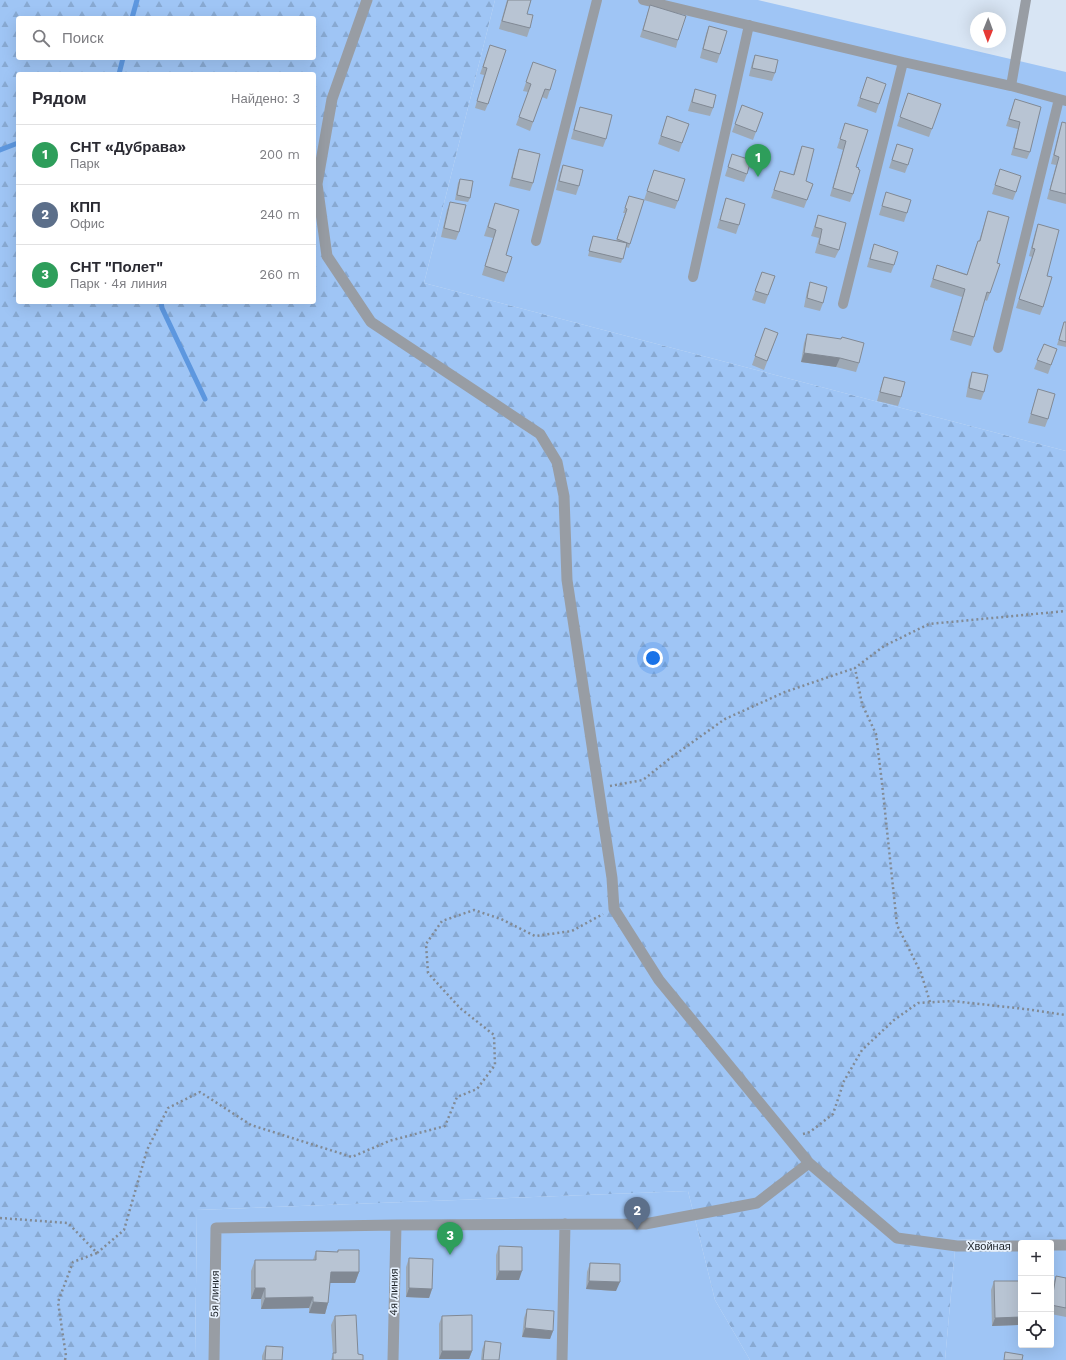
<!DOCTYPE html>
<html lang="ru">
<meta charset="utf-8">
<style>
body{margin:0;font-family:"Work Sans",sans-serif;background:#f2f2f3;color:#2b2b33}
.controls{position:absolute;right:12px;bottom:12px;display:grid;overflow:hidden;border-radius:4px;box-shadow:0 4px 16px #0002}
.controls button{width:36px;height:36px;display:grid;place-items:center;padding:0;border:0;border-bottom:1px solid #e1e1e2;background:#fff;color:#2b2b33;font:20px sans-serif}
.compass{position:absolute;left:970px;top:12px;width:36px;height:36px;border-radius:50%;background:#fff;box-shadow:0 4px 16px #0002;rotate:181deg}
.you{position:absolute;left:653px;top:658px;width:14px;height:14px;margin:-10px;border:3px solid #fff;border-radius:50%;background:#1a73e8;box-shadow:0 0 0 6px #1a73e833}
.badge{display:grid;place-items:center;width:26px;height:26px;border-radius:50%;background:#b34f1a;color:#fff;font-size:13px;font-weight:700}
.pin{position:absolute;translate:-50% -33px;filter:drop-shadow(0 1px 2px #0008)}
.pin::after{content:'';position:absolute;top:21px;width:14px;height:12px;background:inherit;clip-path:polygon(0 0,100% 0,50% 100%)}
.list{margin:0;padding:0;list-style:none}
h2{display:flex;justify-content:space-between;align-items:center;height:52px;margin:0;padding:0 16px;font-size:17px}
h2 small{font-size:13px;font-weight:400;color:#7c7c81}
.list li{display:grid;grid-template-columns:26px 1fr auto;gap:12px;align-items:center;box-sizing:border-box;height:60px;padding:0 16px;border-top:1px solid #e1e1e2}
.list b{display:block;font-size:15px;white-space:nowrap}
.list p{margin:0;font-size:13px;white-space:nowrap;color:#7c7c81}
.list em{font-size:13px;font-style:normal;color:#7c7c81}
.icon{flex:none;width:22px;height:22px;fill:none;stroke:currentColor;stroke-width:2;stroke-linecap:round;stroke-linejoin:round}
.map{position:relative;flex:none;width:1066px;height:1360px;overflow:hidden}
.search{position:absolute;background:#fff;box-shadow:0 4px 16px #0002;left:16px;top:16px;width:300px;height:44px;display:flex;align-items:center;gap:10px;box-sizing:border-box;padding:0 14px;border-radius:4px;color:#7c7c81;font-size:15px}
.panel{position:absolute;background:#fff;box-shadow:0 4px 16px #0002;left:16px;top:72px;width:300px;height:232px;border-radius:4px}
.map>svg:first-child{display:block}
</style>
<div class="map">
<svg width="1066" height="1360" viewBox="0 0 1066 1360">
<defs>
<pattern id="forest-firs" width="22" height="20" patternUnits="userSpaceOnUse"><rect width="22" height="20" fill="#9fc5f5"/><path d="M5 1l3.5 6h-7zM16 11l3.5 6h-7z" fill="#88a9d2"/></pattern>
</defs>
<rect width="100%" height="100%" fill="#d8e5f4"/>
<path fill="url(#forest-firs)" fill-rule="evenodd" d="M0,0H495L424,283L1066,451V1243L956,1239L945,1360H750L715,1300L688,1191L197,1210L195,1360H0ZM18,18H314V58H18ZM18,74H314V302H18Z"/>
<path fill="#9fc5f5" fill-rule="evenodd" d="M495,0H758L1066,72V451L424,283Z
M688,1191L715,1300L750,1360H195L197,1210Z
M956,1239L1066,1243V1360H945ZM1021,1243H1051V1345H1021Z"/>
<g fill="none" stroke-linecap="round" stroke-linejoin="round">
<path stroke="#5d97df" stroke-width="5" d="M132,18L137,0
M119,74L123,58
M0,150L18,143
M161,302L162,308L205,399"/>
<path stroke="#818a95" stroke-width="2.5" stroke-dasharray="2 3" stroke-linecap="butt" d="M610,786L643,780L673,756L725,719L785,692L855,668
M930,1002L921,973L897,925L882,783L876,734L862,704L855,668L884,646L929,624L1066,611
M803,1134L810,1132L833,1114L844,1081L862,1050L894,1020L918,1003L952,1001L1025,1009L1066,1015
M0,1218L68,1223L97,1253L124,1230L147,1150L168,1108L200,1092L251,1125L352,1157L389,1141L445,1126L457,1097L477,1089L495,1065L494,1035L460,1008L428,973L426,944L442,921L474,910L501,919L535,936L572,931L603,914
M65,1360L66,1356L58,1302L73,1262L97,1253"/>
<path stroke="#989da4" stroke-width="10" d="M643,0L903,62L1011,86L1066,101
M1011,86L1026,0
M536,241L597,0
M693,277L749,25
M843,304L903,62
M998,348L1059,99"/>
<path stroke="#989da4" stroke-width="11" d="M367,0L332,99L317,184L327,256L371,322L540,434L557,462L564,496L567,580L612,878L614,909L659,980L809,1163L897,1238L957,1246H1021
M1051,1245H1066
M214,1360L216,1228L396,1225L645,1224L757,1203L809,1163
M393,1360L396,1225
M562,1360L565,1224"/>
</g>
<path fill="#9ea9b5" d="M507,0H531L527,14L530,28L527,37L499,29Z
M650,5L678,40L676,48L640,37Z
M709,26L720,54L717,63L700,58L706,34Z
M490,45L488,104L485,111L475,108L484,75L480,74Z
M755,55L775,73L772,81L749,76L752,63Z
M533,62L550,90L547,99L542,97L530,131L516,125L528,92L523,91Z
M867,77L879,104L876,113L857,106Z
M695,89L713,108L710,116L688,111L692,98Z
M908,93L941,104L929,137L897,126Z
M1015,99L1030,152L1027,159L1011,155L1018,129L1006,126Z
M742,105L763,113L753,140L732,132Z
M580,107L606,139L603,147L571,139L577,116Z
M667,116L689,124L679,152L658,144Z
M1062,122L1066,123V204L1047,199L1056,165L1051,164L1059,131Z
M845,123L856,167L853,194L850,202L830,196L843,150L837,148Z
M897,144L908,165L905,173L889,168Z
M802,146L806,181L813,184L804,208L771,198L780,171L793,175L799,154Z
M519,149L533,183L530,191L509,186L516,158Z
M732,154L747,174L744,182L725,176Z
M563,165L579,186L576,195L556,190L560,173Z
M1000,169L1016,192L1013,200L992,194Z
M654,170L678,201L675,209L644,200Z
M460,179L470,198L468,202L455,200L458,183Z
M886,192L907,213L904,222L879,215Z
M629,196L630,244L629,248L626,247L621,263L588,256L593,236L616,241L625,213H623Z
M726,198L739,225L736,234L717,228Z
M450,202L459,232L456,240L441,237L447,210Z
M495,203L507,273L504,282L482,275L493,238L484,236Z
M988,211L997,263L990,293L987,301L985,300L974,337L971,346L950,340L962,297L930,287L937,265L967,274L975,249L978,241H979Z
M818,215L839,250L835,258L815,253L819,238L811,236Z
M1038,224L1047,276L1043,307L1040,315L1016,308L1032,257L1029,256L1035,233Z
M874,244L894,265L891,273L867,267L871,253Z
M762,272L775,276L765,304L752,300Z
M810,282L823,303L820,311L804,307L807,291Z
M1064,322H1066V347L1057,345Z
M765,328L778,333L764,370L752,365Z
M807,334L859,363L856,372L836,367L801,362L804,343Z
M1044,344L1057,349L1048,374L1034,369Z
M972,372L984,392L981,400L966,397L969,380Z
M884,377L901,397L898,406L877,401L881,386Z
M1038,389L1048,419L1045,427L1028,423Z
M499,1246L519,1280H496V1255Z
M338,1250L359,1272L355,1283H330L328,1303L325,1314L309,1313V1308L261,1309V1299H251V1271L255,1260H313L316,1251L337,1252Z
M409,1258L432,1289L429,1298L406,1297V1267Z
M590,1263L616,1291L586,1289L587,1272Z
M1056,1276L1066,1278V1317L1051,1314V1295L1053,1284Z
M994,1281L1021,1317L1018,1325L992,1326L991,1290Z
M527,1309L553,1331L550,1339L522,1337L524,1318Z
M335,1316L358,1354L363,1360H331L333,1355L331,1325Z
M442,1316L472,1351L469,1359H439V1324Z
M485,1341L499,1360H481L482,1350Z
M266,1346L282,1360H262V1356Z"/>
<path fill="#818994" d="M804,353L840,358L836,367L801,362Z
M499,1271H522L519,1280H496Z
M331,1272H359L355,1283H327Z
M589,1281L620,1282L616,1291L586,1289Z
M255,1288H265L261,1299H251Z
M409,1288L432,1289L429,1298L406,1297Z
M313,1297L309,1308L261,1309L265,1298Z
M313,1302L328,1303L325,1314L309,1313Z
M1021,1317L1018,1325L992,1326L995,1318Z
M525,1328L553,1331L550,1339L522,1337Z
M442,1351H472L469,1359H439Z"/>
<path fill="#b8c4d3" stroke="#818994" d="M508,0H531L527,14L533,15L530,28L502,21Z
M650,5L686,16L678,40L643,30Z
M709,26L727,31L720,54L703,49Z
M490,45L506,50L488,104L477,101L487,68L483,67Z
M755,55L778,60L775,73L752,68Z
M533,62L556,70L550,90L545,89L533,122L519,117L531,84L526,82Z
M867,77L886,84L879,104L860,98Z
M695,89L716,95L713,108L692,102Z
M908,93L941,104L932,129L900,117Z
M1015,99L1041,107L1030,152L1014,148L1020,122L1009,119Z
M742,105L763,113L756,132L735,124Z
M580,107L612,115L606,139L574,130Z
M667,116L689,124L682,143L661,136Z
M1062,122L1066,123V194L1050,190L1059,157L1054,155Z
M845,123L868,130L856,167L859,168L858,169L860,170L853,194L833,188L846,141L840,139Z
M897,144L913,149L908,165L892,160Z
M802,146L814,149L806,181L813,184L807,200L774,190L780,171L794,175Z
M519,149L540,154L533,183L512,178Z
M732,154L751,160L747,174L728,167Z
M563,165L583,170L579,186L559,181Z
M1000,169L1021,176L1016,192L995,185Z
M654,170L685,179L678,201L647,191Z
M460,179L473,181L470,198L457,195Z
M886,192L911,200L907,213L882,206Z
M629,196L644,200L630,244L617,239L627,209L625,208Z
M726,198L745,204L739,225L720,220Z
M450,202L466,205L459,232L444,228Z
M495,203L519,210L506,255L512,257L507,273L485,266L496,230L488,227Z
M988,211L1009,217L997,263L1000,264L990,293L987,292L974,337L953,331L965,289L933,279L937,265L967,275L978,241H980Z
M818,215L846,223L839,250L819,244L822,229L815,227Z
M1038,224L1059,230L1047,276L1052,277L1043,307L1019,299L1035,249L1032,248Z
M593,236L627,243L623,259L589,251Z
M874,244L898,252L894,265L870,259Z
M762,272L775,276L768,295L755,291Z
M810,282L827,287L823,303L807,298Z
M1064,322H1066V342L1059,340Z
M765,328L778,333L767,361L755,356Z
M807,334L841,339L842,337L864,343L859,363L840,358L804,353Z
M1044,344L1057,349L1051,365L1037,360Z
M972,372L988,375L984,392L969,388Z
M884,377L905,382L901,397L880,392Z
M1038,389L1055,394L1048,419L1031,414Z
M499,1246L522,1247V1271H499Z
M338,1250H359V1272H331L328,1303L313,1302V1297L265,1298V1288H255V1260H316V1251L338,1252Z
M409,1258L433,1259L432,1289L409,1288Z
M590,1263L620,1264V1282L589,1281Z
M1056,1276L1066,1278V1308L1051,1305Z
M994,1281H1019L1021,1317L995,1318Z
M527,1309L554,1311L553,1331L525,1328Z
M356,1315L358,1354L363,1355V1360H333V1353H336L335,1316Z
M472,1315V1351H442V1316Z
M485,1341L501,1343L499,1360H483Z
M266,1346L283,1347L282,1360H265Z
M1005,1352L1023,1355L1022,1360H1004Z"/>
<g text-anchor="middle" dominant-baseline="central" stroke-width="3.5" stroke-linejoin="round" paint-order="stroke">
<g font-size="11" fill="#1c2126" stroke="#e8f2fe">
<text x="989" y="1246">Хвойная</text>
<text transform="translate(394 1292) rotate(-89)">4я линия</text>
<text transform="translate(215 1294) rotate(-89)">5я линия</text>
</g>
</g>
</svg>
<div class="controls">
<button>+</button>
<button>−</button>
<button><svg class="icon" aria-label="locate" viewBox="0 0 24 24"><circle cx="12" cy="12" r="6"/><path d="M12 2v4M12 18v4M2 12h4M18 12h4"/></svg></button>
</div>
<svg class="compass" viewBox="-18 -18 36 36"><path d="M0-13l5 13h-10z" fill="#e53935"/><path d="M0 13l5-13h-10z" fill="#7c7c81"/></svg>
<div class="you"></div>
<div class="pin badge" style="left:758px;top:177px;background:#2e9e5b">1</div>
<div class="pin badge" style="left:637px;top:1230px;background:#5c6f8a">2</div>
<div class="pin badge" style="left:450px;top:1255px;background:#2e9e5b">3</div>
<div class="search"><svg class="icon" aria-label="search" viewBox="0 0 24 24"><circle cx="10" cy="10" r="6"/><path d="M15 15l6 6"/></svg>Поиск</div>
<section class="panel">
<h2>Рядом<small>Найдено: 3</small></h2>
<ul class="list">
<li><span class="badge" style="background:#2e9e5b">1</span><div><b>СНТ «Дубрава»</b><p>Парк</p></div><em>200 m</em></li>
<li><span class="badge" style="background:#5c6f8a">2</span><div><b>КПП</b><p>Офис</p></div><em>240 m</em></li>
<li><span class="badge" style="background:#2e9e5b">3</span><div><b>СНТ &quot;Полет&quot;</b><p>Парк · 4я линия</p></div><em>260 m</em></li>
</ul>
</section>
</div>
